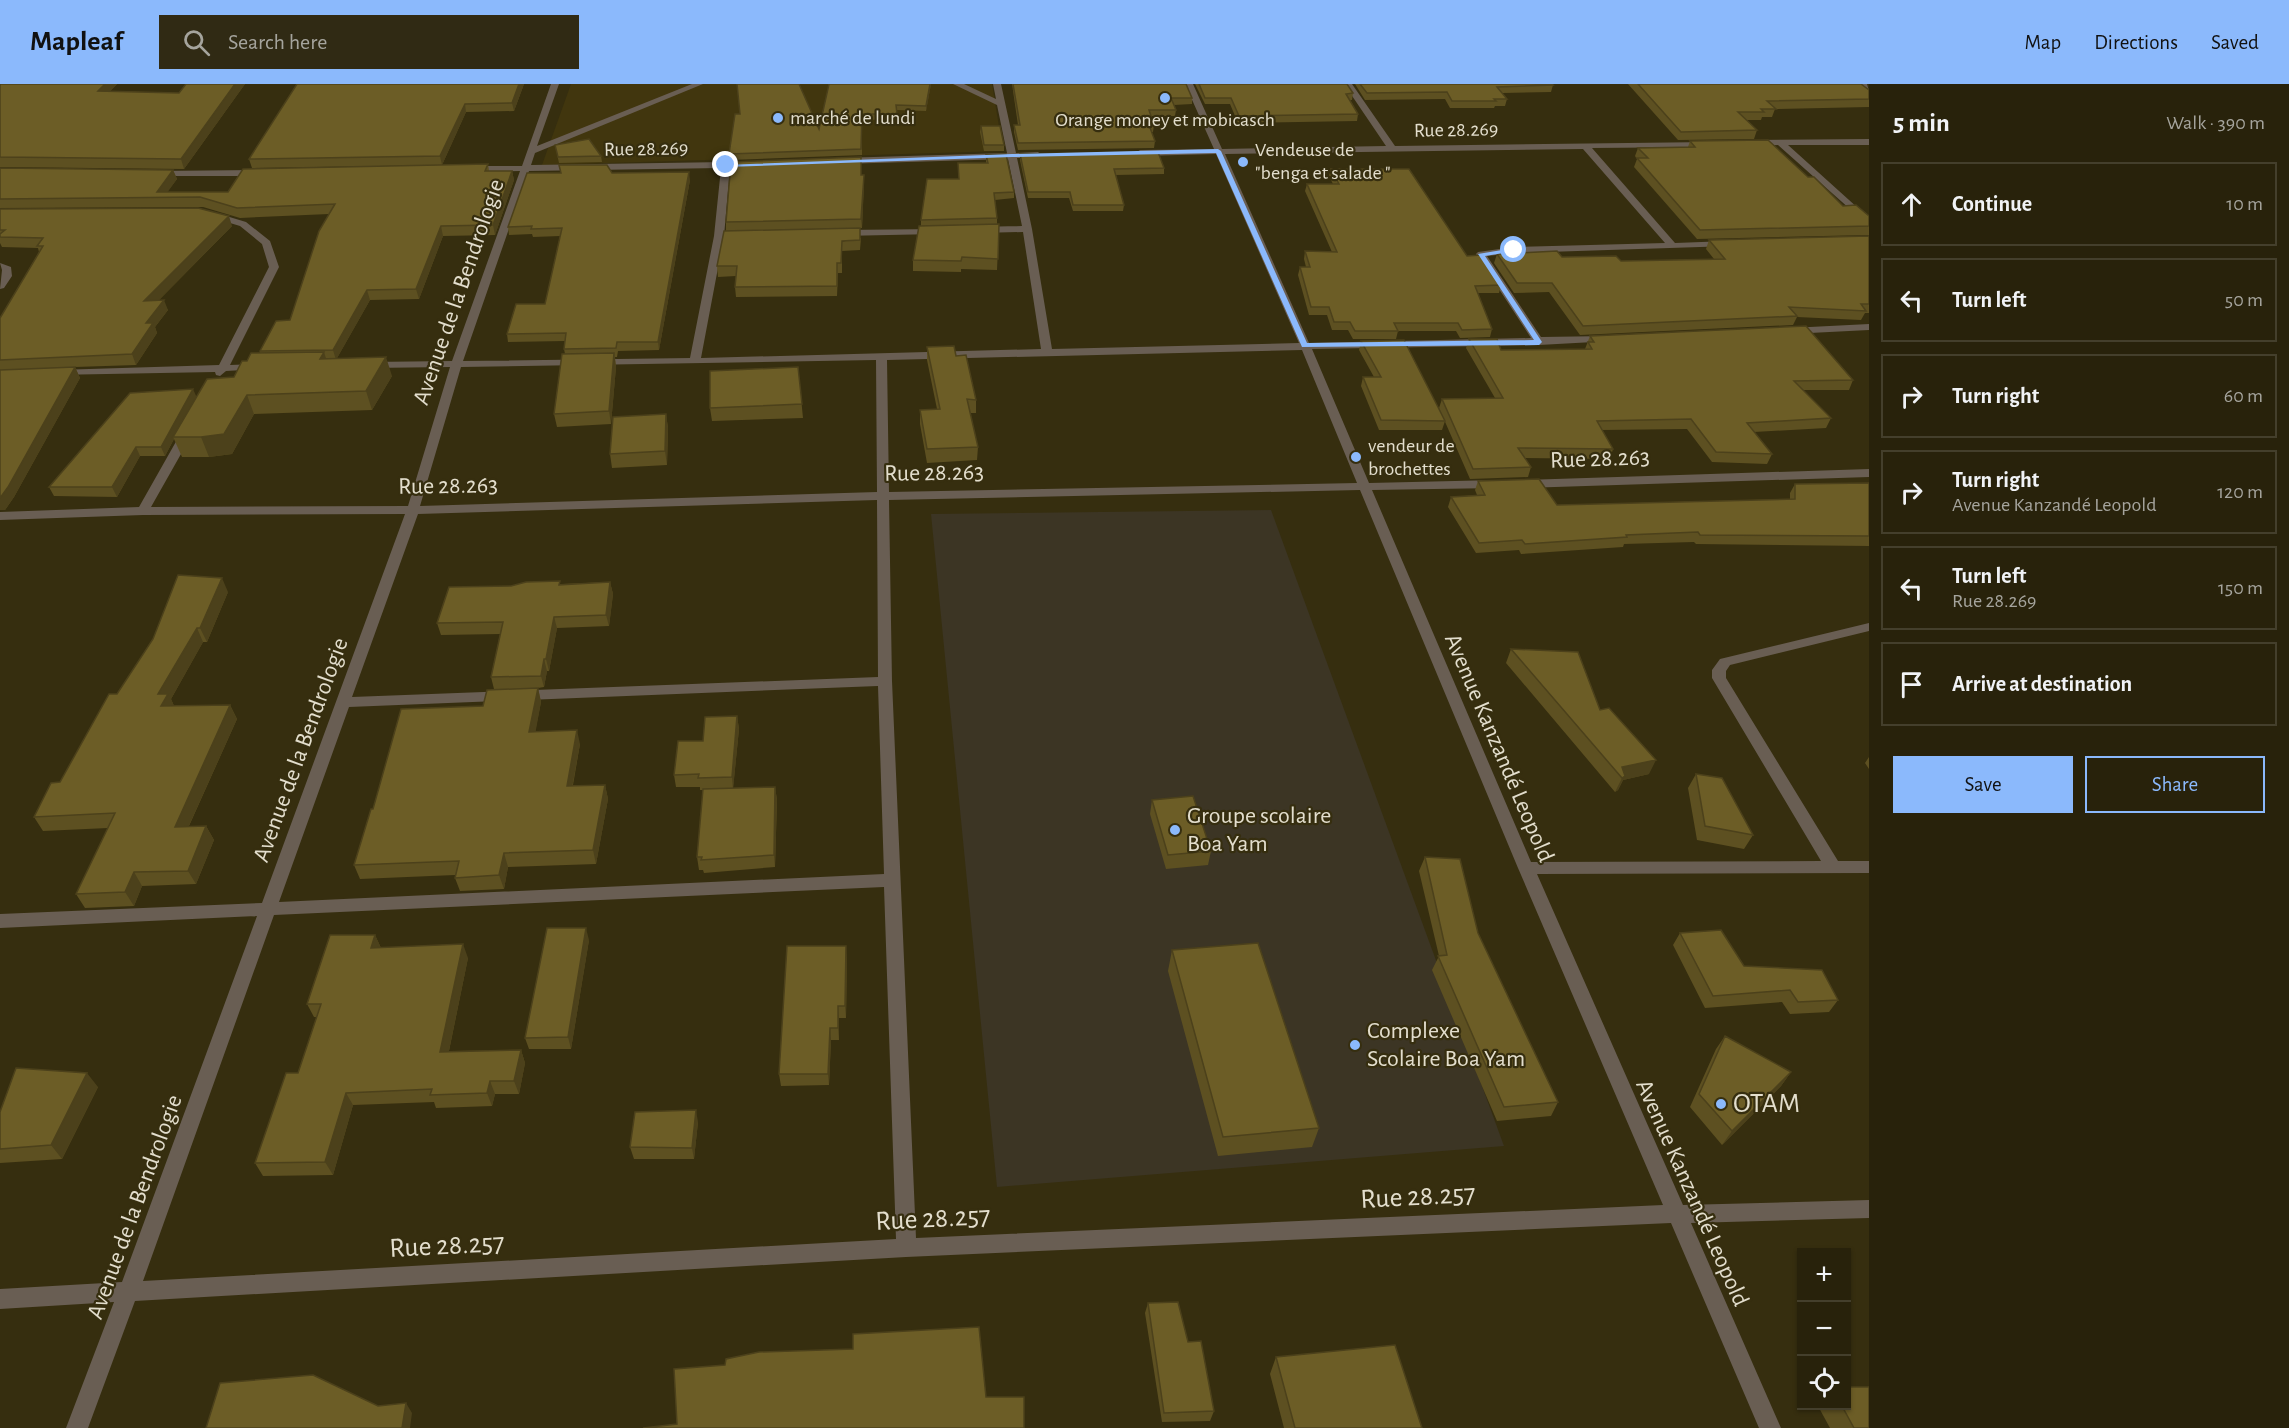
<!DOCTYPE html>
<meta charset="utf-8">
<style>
body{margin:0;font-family:"Alegreya Sans",sans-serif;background:#302a14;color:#f1f3f6}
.controls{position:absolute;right:18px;bottom:18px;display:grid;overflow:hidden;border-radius:0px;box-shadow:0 2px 4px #0004}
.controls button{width:54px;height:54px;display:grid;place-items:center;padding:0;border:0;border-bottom:2px solid #443f2c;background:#28220b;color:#f1f3f6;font:30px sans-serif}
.stop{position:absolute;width:18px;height:18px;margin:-14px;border:4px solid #8bb9fc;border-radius:50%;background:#fff}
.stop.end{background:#8bb9fc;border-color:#fff;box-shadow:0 2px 6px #0008}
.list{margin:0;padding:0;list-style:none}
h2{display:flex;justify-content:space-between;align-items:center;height:78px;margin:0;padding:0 24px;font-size:26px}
h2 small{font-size:20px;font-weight:400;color:#a5a49d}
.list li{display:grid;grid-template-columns:39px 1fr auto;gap:18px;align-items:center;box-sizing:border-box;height:84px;margin:0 12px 12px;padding:0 12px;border:2px solid #443f2c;border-radius:0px}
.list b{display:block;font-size:22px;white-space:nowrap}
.list p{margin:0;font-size:20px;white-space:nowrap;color:#a5a49d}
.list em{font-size:20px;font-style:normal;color:#a5a49d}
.actions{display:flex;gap:12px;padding:18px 24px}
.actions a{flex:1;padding:14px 0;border:2px solid #8bb9fc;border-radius:0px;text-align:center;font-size:21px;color:#8bb9fc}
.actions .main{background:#8bb9fc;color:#111}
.icon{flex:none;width:33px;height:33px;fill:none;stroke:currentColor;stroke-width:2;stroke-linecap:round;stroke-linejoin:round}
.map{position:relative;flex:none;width:1869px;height:1344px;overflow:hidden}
header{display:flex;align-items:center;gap:36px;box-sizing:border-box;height:84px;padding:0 30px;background:#8bb9fc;color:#111}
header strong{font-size:28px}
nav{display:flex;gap:33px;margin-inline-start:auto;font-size:21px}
.search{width:420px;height:54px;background:#302a14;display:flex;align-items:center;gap:15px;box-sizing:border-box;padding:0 21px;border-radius:0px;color:#a5a49d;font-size:22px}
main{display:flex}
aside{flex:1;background:#28220b}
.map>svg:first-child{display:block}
</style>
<header>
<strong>Mapleaf</strong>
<div class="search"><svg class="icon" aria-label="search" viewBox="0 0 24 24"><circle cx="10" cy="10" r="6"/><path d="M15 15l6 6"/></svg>Search here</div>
<nav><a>Map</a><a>Directions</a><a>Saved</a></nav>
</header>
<main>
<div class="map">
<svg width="1869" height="1344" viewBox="0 0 1869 1344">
<rect width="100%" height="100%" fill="#362e0f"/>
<path fill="#41360e" d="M571,0H992L1003,67L542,81Z"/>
<path fill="#3c3524" d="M1271,426L1504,1062L997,1103L931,430Z"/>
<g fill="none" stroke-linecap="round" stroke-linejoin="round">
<path fill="#695e53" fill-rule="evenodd" d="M551,0H559L537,62L692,0H703L535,69L531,81L726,78H750L754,81L750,84H730L724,152L701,274L1041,265L1023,148L979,149L974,146L979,143L1022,142L1008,75L840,80L836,77L840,74L1007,69L997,21L953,0H964L996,15L993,0H1001L1016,69L1038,68L1042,71L1038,74H1017L1032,145L1052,265L1299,259L1216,70L1140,72L1136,69L1140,66L1214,65L1185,0H1193L1222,65L1386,62L1344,0H1352L1395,62L1710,58L1711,60L1707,63L1592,64L1675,159L1728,157L1731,158V162L1514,169L1487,172L1541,253L1608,252L1613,255L1612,257L1539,261L1312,265L1369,399L1497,396L1503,400L1497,404L1372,406L1531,778L1821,777L1712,594V586L1720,575L1869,539V547L1730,581L1726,587V594L1838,777H1869V789L1537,790L1683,1121L1869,1116V1134L1691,1139L1781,1344H1759L1671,1139L906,1173L135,1217L88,1344H66L114,1218L0,1225V1205L122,1198L257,832L0,844V830L262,819L405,430L143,431L0,436V428L139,423L182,347L188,344L194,347L151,423L408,422L450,283L369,284L364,281L369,278L452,277L520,87L468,88L464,85L468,82H522ZM1583,65L1665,159L1514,163L1478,168L1476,170L1531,254L1309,259L1225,70ZM721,84L714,152L690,274L463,277L529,87ZM1302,266L1357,399L889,408L887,276ZM876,276L877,408L420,422L461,283ZM1360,406L1518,784L1663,1121L916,1154L892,597L889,416ZM877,416L878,593L352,613L418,430ZM878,602L884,790L279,818L349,623ZM884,803L896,1155L143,1197L274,831Z
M1858,0H1867L1869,7Z
M1869,55V61H1788L1869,134V142L1778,61L1752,62L1748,59L1752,56Z
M156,87L258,86L263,89L258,92H153V88Z
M213,128L246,138L270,157L279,183L230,281L258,280L264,283L262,285L226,287L220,292L216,291L215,288L53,291V287L57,286L219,281L269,183L262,160L240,142L210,133V129Z
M940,145L942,147L937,150L841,152L836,149L841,146Z
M0,179L11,183L12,192L4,204L0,205L2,186Z
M1869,240V246L1790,250L1785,247L1790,244Z
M1869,385V393L1521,404L1515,400L1521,396Z"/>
</g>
<path fill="#5d5021" d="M0,0H117L110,7L179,9L186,0H245L184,85L0,83Z
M524,0L514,27L466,28L442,81L252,84L249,75Z
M931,0L926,27L896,26L897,35L862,36V71L730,76L729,70L819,45Z
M1012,0H1186L1192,14V20L1174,21L1176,26L1175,32H1151L1154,41L1153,48H1151L1155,57L1154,64L1018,66L1014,48V41H1018Z
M1195,0H1347L1353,9L1352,16H1350L1358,30L1357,37L1238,39L1230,20H1205Z
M1355,0H1552L1553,1L1551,8L1502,9L1507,15L1505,22H1495L1494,24H1450L1445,15L1365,16Z
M1628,0H1861L1869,6V23L1775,25L1772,33H1762L1761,36H1746L1757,46L1754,55L1678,56Z
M981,42L1004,61V67H984L980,48Z
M1690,57L1808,93L1843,122L1869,132V151L1697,155L1634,83L1637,75L1635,72L1638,64L1688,63Z
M555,61L601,72L602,78L559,79Z
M1020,70L1164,84V90L1116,91L1124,121L1123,127H1073L1069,114H1028L1020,76Z
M986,71L1014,108V114L995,116L997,134V140H999L997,186L961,185V188L913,187V176L921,142V136L959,95L958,79H986Z
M488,80L489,87H512L514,96L495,151L443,152L419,215L370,216L337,274L392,292L372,326L254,330L232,370L209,373H182L174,355L165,372H140L117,413L54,412L49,403L196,313L234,293L247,277L260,269V267L290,236L329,130L240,134L203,123L0,124V84L173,86L177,95L167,108H228Z
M1331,85L1467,172L1501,201L1499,209H1478L1492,245L1490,253L1460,254L1456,247H1398L1396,255H1353L1348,246H1332L1327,231H1309L1298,191L1300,183H1306L1304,175L1305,167L1332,168L1305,107L1307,100H1333L1329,92Z
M612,89L690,96L659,266L618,267L617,273H615L616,283L611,340L557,343L554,330L565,270L564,265L565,257L508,258L507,250L545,220L560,152L533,153L532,150L509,151L508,143Z
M861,91H864V99L862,144L726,147V138Z
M0,125L232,142L159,216L168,226L155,243L157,249L136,281L75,283L80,294L14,413L5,426H0V234L39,168L38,164L2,163L0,159Z
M1869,152V229H1865L1861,236L1797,233L1793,241L1580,251L1549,208L1514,209L1494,179L1497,170L1621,177L1714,175L1706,165L1709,156Z
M861,154L860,166L842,167V189H838L837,212L736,213L735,203L736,192L718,193L717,182Z
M1590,252L1853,296L1849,306H1803L1831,334L1826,344L1754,348L1772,370L1767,380L1712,378L1687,345L1602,346L1613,365L1610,375L1524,374L1531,383L1528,393L1470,395L1439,324L1442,315L1495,314L1466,264L1469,255L1501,266L1585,265Z
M1361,257L1445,337L1442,346H1379L1361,302L1363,293H1374L1359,266Z
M927,263L976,316V329H970L978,363L977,376L927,379L920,340V326L937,325L927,276Z
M798,283L803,334L712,337L710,324Z
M666,330L668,344L667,381L612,384L610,370Z
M1478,397L1557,421L1790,415V409L1795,400L1869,399V462L1696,460L1694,458L1624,460L1623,463L1521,470L1519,466L1476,469L1448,423L1451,413L1477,411L1475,406Z
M610,498L613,510L609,542L557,544L549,587H547L544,603L538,604L541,618L535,648L580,660L573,701H605L608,715L596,780L508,783L504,805L460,807L455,794V791L360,795L354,781L373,725L483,622L494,605L491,593L500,550L441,551L437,539L511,502Z
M228,508L207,558H203L171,615L174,622L230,621L237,635L189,742H206L214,756L196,800L142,802L134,822L85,824L76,810L108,744L43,747L34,733L60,698L117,610Z
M1511,565L1600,626L1649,690L1623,696L1618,706L1615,708L1506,579Z
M737,632L739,645L733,704L775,703L777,716L775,783L704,789L703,786H699L697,773L703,706H700V703H676L674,691L703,657Z
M1869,673V685L1865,679Z
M1696,690L1753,751L1744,765L1697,756L1688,704Z
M1152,716L1211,767L1208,781L1166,785L1150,730Z
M1425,773L1478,849L1558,1018L1551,1032L1497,1037L1432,886L1439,872L1419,787Z
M1680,849L1744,882L1838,916L1829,928L1790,930L1782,918L1705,924L1673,861Z
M375,851L381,864L468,874L449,967L521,966L525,979L519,1010H495L492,1022L436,1024L434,1018L353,1021L333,1091L263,1092L255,1079L298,989L317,933H314L307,920Z
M589,856L571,965H529L525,954Z
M1172,866L1319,1044L1312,1063L1218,1072L1168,887Z
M847,874L846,934H839V956H831L829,1001L781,1002L779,990Z
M1725,952L1791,988L1781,1002L1722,1061L1690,1023L1716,965Z
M98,1003L62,1075L0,1079V1028Z
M698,1038L694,1075H634L630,1063Z
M1148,1219L1188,1258L1214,1327L1210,1337L1162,1338L1145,1229Z
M1276,1273L1422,1344H1284L1270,1290Z
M1818,1322H1846L1869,1344H1830Z"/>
<path fill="#4c411b" d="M105,0H117L101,16L98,7Z
M235,0H245L184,85L181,75Z
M519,0H524L514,27L512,19Z
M930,0H931L926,27V22Z
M465,20L466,28L442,81L440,72Z
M173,86L177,95L164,113L157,108Z
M512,87L514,96L495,151L493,141Z
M689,88L690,96L659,266L658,258Z
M864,91V99L862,144L861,135Z
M229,132L232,142L148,227L144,217Z
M441,142L443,152L419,215L416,205Z
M367,206L370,216L336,276L333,266Z
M164,216L168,226L155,243L157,249L136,281L132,270L146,239Z
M324,268L330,287L320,275Z
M614,269L616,283L611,340L609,327Z
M386,273L392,292L372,326L366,307Z
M75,283L80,294L14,413L5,426H0V414Z
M193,305L197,314L173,353L174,355L165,372L161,363Z
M247,311L254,330L232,370L209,373L201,353Z
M666,330L668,344L667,381L665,367Z
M136,363L140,372L117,413L112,403Z
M222,494L228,508L207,558L200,544Z
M610,498L613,510L609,542L606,531Z
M554,533L557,544L549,587L546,575Z
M197,544L203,558L171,615L175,624L161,622L158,610Z
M544,575L547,587L544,603L541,592Z
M538,604L541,618L533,662L529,648Z
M230,621L237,635L182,757L175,743Z
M737,632L739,645L733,706L732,693Z
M577,646L580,660L570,715L567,702Z
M1656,676L1649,690L1623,696L1618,706L1615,708L1622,694V683Z
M605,701L608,715L596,780L593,766Z
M775,703L777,716L775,783L774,771Z
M206,742L214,756L196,800L188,787Z
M504,769L508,783L504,805L499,791Z
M134,788L142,802L134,822L125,808Z
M586,844L589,856L571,965L568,953Z
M375,851L381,864H371Z
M463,860L468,874L446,981L440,968Z
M846,862L847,874L846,934L845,922Z
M838,922L839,934V956L838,944Z
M830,944L831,956L829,1001L828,990Z
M521,966L525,979L519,1010L514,997Z
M1791,988L1781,1002L1722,1061L1732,1047Z
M87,989L98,1003L62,1075L51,1061Z
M490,997L495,1010L492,1022L487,1009Z
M346,1009L353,1021L333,1091L325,1078Z
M696,1026L698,1038L694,1075L692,1064Z
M406,1319L412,1329L410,1344H402Z"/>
<path fill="#6c5d26" stroke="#4c411b" stroke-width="1.5" d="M0,0H105L98,7L179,9L186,0H235L181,75L0,73Z
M297,0H519L512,19L465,20L440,72L249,75Z
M737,0H799L819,45L829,0H930L926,22L896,21L897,30H862L861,65L729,70L735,30H740Z
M1013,0H1186L1192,14H1171L1176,26H1149L1154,41H1149L1155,57L1018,59L1014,41H1020Z
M1199,0H1347L1353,9L1346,10L1358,30L1239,32L1231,14H1205Z
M1360,0H1552L1553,1L1497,3L1507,15H1494L1496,17H1452L1447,8L1367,9Z
M1638,0H1861L1869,6V15L1767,17L1776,25H1761L1764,28H1738L1757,46L1681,48Z
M981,42H1000L1004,61H984Z
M589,55L601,72L558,73L555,61Z
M1768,56L1808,93H1814L1843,122L1856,121L1869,132V142L1700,146L1637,74H1648L1638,64L1695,63L1690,57Z
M1158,68L1164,84L1114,85L1124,121H1073L1070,108H1028L1020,70Z
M1006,70L1014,108L994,109L997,134L921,136L927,95H959L958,79H988L986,71Z
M861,73V91H864L861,135L726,138L731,78Z
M488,80L485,87H512L493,141L441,142L416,205L367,206L333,266L260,267L276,237L290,236L319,147L335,120L237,124L200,113L0,115V84L173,86L157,108H228L243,85Z
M559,81H607L612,89L689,88L658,258H617L616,264L564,265L566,249L507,250L516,220H545L562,144L531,145L532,142L508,143L527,89H561Z
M1331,85H1409L1467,172L1481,171L1501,201L1475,202L1492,245L1462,246L1458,239H1394L1398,247H1355L1350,238H1334L1329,223H1311L1300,183H1310L1305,167L1337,168L1307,100H1339Z
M198,124L229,132L144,217L164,216L146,239H153L132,270L0,276V234L43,162H37L43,154L0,153V150L5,146H0V125Z
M999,140L998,175L962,173L961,177L913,176L919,142Z
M860,144V156L842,157L841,179H837V202L735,203L737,182H717L724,147Z
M1869,152V220H1861L1866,227L1789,223L1797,232L1583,242L1552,199H1517L1497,170L1557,167L1562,173L1616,172L1621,177L1725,175L1709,156Z
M1806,242L1853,296L1794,297L1831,334L1747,339L1772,370L1716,368L1691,335L1597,337L1613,365L1518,364L1531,383L1473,385L1442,315L1503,314L1469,255H1497L1501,266L1592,265L1588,258H1594L1590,252Z
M1404,256L1445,337L1381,336L1363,293H1381L1361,257Z
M954,262L956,272L966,271L976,316L967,315L978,363L927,365L920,326L940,325L927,263Z
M324,268L320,275L386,273L366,307L247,311L224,350L201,353H173L207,295L234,293L242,277H247L251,269Z
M614,269L609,327L554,330L562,270Z
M75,283L8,403L0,414V286Z
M798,283L802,320L710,324V287Z
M193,305L161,363H136L112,403H49L130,309Z
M666,330L665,367L610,370L613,333Z
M1539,395L1557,421L1795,415V400L1869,399V452L1700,451L1698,448L1626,451L1627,453L1525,460L1522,456L1479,459L1451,413L1485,411L1478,397Z
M178,491L222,494L200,544H197L158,610H168L161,622L230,621L175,743L206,742L188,787L134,788L125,808L76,810L115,729L34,733L51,699L60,698L109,610H117L153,555Z
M560,497L559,501L610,498L606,531L554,533L546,575H544L541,592L491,593L503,538L437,539L449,503L511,502L526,498Z
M1511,565L1578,568L1600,626L1609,624L1656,676L1622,683L1625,692L1622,694Z
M538,604L529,648L577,646L567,702L605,701L593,766L504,769L499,791L455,794L459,777L354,781L371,725H373L401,625L483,622L487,606Z
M737,632L732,693L698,694L699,690L674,691L678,657H703L705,633Z
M1696,690L1722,694L1753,751L1705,742Z
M775,703L774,771L701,776L702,773H697L703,705Z
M1193,712L1211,767L1168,771L1152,716Z
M1425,773L1460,775L1478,849L1558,1018L1504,1023L1438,872L1447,871Z
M547,844H586L568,953L525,954Z
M1721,846L1744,882L1822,886L1838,916L1798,918L1790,906L1713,912L1680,849Z
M330,851H375L371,864L463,860L440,968L521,966L514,997H490L487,1009L430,1011L432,1005L346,1009L325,1078L255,1079L286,989H298L321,920H307Z
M1258,859L1319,1044L1223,1053L1172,866Z
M787,862H846L845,922H838V944H830L828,990H779Z
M1725,952L1791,988L1732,1047L1699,1010Z
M16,984L87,989L51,1061L0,1065V1028Z
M696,1026L692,1064L630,1063L635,1028Z
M1178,1218L1188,1258L1201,1257L1214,1327L1164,1329L1148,1219Z
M979,1243L986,1313H1024V1344H643L677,1340L674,1285L725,1281L726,1275L759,1268L853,1265V1250Z
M1395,1261L1422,1344H1295L1276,1273Z
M313,1291L378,1322L406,1319L402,1344H206L220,1299Z
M1846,1303H1869V1344H1854L1842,1322H1846Z"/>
<path fill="#8bb9fc" d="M1218,65L1221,67L1307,259L1534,256L1478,170L1514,164L1516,167L1485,172L1542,258L1539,261L1302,263L1216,69L1012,73L726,83L723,81L1012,70Z"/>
<g fill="#8bb9fc" stroke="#362e0f" stroke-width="2">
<circle cx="1165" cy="14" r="6"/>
<circle cx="778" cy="34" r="6"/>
<circle cx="1243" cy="78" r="6"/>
<circle cx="1356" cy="373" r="6"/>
<circle cx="1175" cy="746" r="6"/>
<circle cx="1355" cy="961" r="6"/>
<circle cx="1721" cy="1020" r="6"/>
</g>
<g text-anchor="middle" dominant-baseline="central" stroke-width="4.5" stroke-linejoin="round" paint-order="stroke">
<g font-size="20" fill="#e3decd" stroke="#362e0f" text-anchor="start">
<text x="790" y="34">marché de lundi</text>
<text x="1165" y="36" text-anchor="middle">Orange money et mobicasch</text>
<text x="1255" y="66">Vendeuse de<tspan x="1255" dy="23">"benga et salade "</tspan></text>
<text x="1368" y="362">vendeur de<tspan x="1368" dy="23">brochettes</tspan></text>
</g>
<g font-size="20" fill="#e3decd" stroke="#362e0f">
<text transform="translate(1456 46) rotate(-1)">Rue 28.269</text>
<text transform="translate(646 65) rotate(-1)">Rue 28.269</text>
</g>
<g font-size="24" fill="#e3decd" stroke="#362e0f">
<text transform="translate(459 208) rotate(-71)">Avenue de la Bendrologie</text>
<text transform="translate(1600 375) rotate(-2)">Rue 28.263</text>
<text transform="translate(934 389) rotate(-1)">Rue 28.263</text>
<text transform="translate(448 402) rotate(-1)">Rue 28.263</text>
<text transform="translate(1499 664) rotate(67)">Avenue Kanzandé Leopold</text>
<text transform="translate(301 666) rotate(-70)">Avenue de la Bendrologie</text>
<text transform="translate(1692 1109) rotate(66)">Avenue Kanzandé Leopold</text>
<text transform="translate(135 1123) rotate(-70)">Avenue de la Bendrologie</text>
</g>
<g font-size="24" fill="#e3decd" stroke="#362e0f" text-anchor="start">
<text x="1187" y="732">Groupe scolaire<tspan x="1187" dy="28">Boa Yam</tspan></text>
<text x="1367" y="947">Complexe<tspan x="1367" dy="28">Scolaire Boa Yam</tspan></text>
</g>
<g font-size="28" fill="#e3decd" stroke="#362e0f" text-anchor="start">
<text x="1733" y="1020">OTAM</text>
</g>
<g font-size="28" fill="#e3decd" stroke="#362e0f">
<text transform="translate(1418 1113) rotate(-3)">Rue 28.257</text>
<text transform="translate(933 1135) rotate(-3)">Rue 28.257</text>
<text transform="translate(447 1162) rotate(-3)">Rue 28.257</text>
</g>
</g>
</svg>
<div class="controls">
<button>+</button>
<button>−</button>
<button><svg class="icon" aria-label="locate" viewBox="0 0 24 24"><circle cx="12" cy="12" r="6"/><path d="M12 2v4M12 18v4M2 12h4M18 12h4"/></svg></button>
</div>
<div class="stop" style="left:1514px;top:166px"></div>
<div class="stop end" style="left:726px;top:81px"></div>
</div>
<aside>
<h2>5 min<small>Walk · 390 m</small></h2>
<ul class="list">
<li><svg class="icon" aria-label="ahead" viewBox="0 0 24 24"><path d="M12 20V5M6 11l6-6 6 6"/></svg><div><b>Continue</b></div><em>10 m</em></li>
<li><svg class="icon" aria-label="left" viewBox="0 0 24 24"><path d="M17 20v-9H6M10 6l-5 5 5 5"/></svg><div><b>Turn left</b></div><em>50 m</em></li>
<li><svg class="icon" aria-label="right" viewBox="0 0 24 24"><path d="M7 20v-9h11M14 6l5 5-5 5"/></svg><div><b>Turn right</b></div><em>60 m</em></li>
<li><svg class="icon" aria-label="right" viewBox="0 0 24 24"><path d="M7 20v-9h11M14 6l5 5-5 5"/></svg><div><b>Turn right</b><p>Avenue Kanzandé Leopold</p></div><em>120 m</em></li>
<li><svg class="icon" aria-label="left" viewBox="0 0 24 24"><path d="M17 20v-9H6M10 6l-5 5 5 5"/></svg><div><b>Turn left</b><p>Rue 28.269</p></div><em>150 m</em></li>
<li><svg class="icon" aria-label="arrive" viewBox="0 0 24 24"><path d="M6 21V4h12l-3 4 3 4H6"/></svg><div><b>Arrive at destination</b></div></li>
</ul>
<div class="actions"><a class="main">Save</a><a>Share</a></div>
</aside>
</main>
